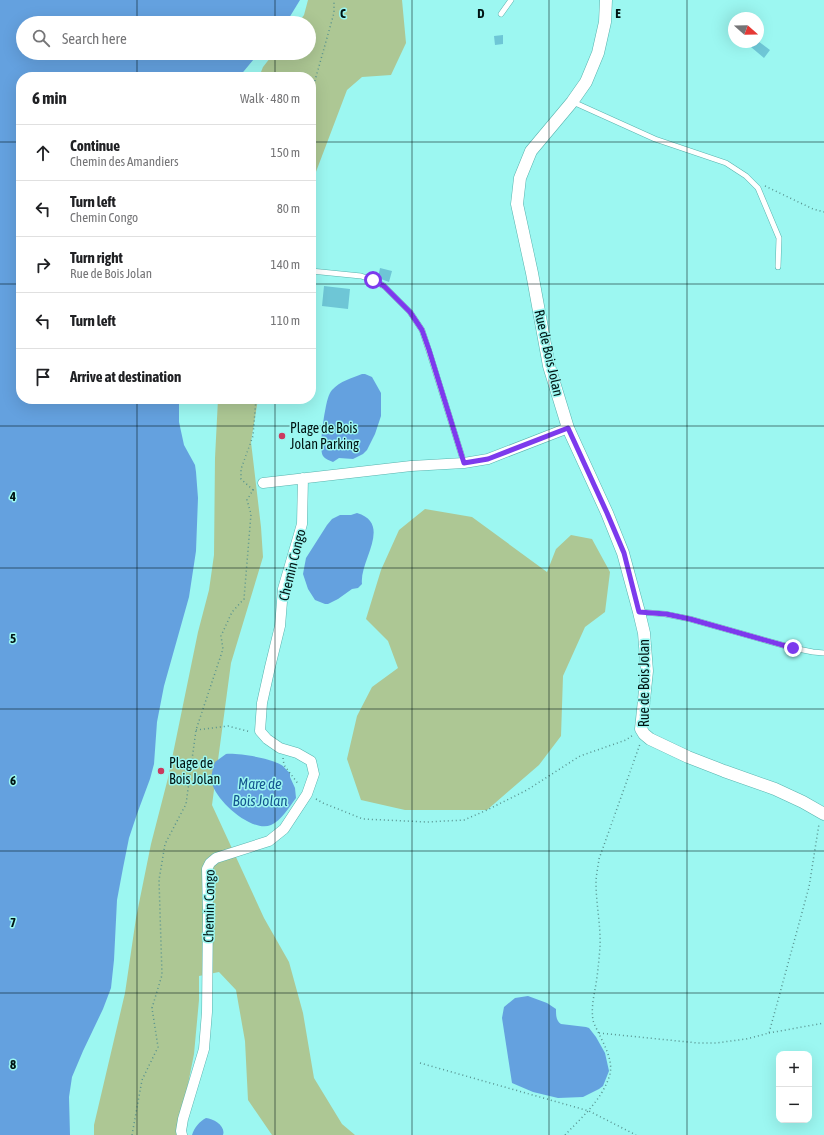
<!DOCTYPE html>
<meta charset="utf-8">
<style>
body{margin:0;font-family:"Asap Condensed",sans-serif;background:#f6f6f6;color:#202124}
.controls{position:absolute;right:12px;bottom:12px;display:grid;overflow:hidden;border-radius:8px;box-shadow:0 4px 16px #0002}
.controls button{width:36px;height:36px;display:grid;place-items:center;padding:0;border:0;border-bottom:1px solid #e0e0e0;background:#fff;color:#202124;font:20px sans-serif}
.compass{position:absolute;left:728px;top:12px;width:36px;height:36px;border-radius:50%;background:#fff;box-shadow:0 4px 16px #0002;rotate:110deg}
.stop{position:absolute;width:12px;height:12px;margin:-9px;border:3px solid #7c3aed;border-radius:50%;background:#fff}
.stop.end{background:#7c3aed;border-color:#fff;box-shadow:0 1px 4px #0008}
.list{margin:0;padding:0;list-style:none}
h2{display:flex;justify-content:space-between;align-items:center;height:52px;margin:0;padding:0 16px;font-size:17px}
h2 small{font-size:13px;font-weight:400;color:#757577}
.list li{display:grid;grid-template-columns:26px 1fr auto;gap:12px;align-items:center;box-sizing:border-box;height:56px;padding:0 16px;border-top:1px solid #e0e0e0}
.list b{display:block;font-size:15px;white-space:nowrap}
.list p{margin:0;font-size:13px;white-space:nowrap;color:#757577}
.list em{font-size:13px;font-style:normal;color:#757577}
.icon{flex:none;width:22px;height:22px;fill:none;stroke:currentColor;stroke-width:2;stroke-linecap:round;stroke-linejoin:round}
.map{position:relative;flex:none;width:824px;height:1135px;overflow:hidden}
.search{position:absolute;background:#fff;box-shadow:0 4px 16px #0002;left:16px;top:16px;width:300px;height:44px;display:flex;align-items:center;gap:10px;box-sizing:border-box;padding:0 14px;border-radius:22px;color:#757577;font-size:15px}
.panel{position:absolute;background:#fff;box-shadow:0 4px 16px #0002;left:16px;top:72px;width:300px;height:332px;border-radius:16px}
.map>svg:first-child{display:block}
</style>
<div class="map">
<svg width="824" height="1135" viewBox="0 0 824 1135">
<rect width="100%" height="100%" fill="#9cf7f1"/>
<path fill="#adc794" d="M308,0H402L406,43L391,75L362,77L347,90L311,185V77H259L263,67L274,53H309V23H298L304,15Z
M218,399H258L251,442L261,527L263,557L231,663L212,805L264,918L289,962L303,1013L314,1078L342,1124L355,1135H272L248,1100L245,1041L236,990L219,972L199,976V1000L194,1054L178,1135H94V1125L125,993L136,918L151,844L168,778L198,632L209,590L214,555L215,458Z
M425,509L472,517L547,572L556,549L571,535L592,539L610,572L605,612L585,627L563,676L561,736L539,765L487,810H405L361,800L347,759L357,716L372,687L398,668L388,641L366,619L381,570L399,530Z"/>
<path fill="#64a1df" d="M0,0H300L286,23H23V53H259L239,77H21V399H179V422L184,445L195,465L196,472L198,498L196,551L189,597L164,686L157,722L154,764L150,779L137,814L129,838L123,868L117,900L114,960L111,988L103,1009L83,1051L72,1077L69,1097L70,1135H0Z
M362,374H365L372,377L381,393V416L375,434L367,450L363,454L353,459L339,458L333,462C329,460 325,459 323,456C318,449 325,407 328,398C329,395 330,392 332,390C340,381 352,378 362,374Z
M357,513C393,524 359,561 362,584L358,588L352,589L338,599L328,604H325L315,600L308,589L303,574L306,558L327,525L332,519L340,515H351Z
M226,754C239,753 272,758 283,766C285,768 287,771 290,773V777L295,788L296,798C290,806 281,821 271,825C252,833 216,801 212,783C210,777 213,769 215,762Z
M528,996L547,1003L556,1009C556,1015 556,1021 561,1024L586,1027L589,1028L596,1037L605,1053L609,1071L603,1086L599,1089L583,1097L558,1098L533,1092L512,1083L502,1018L504,1007L515,998Z
M206,1118C214,1119 226,1126 223,1135H192C194,1128 200,1121 206,1118Z"/>
<path fill="#6ec6d6" d="M503,35V44L495,45L494,36Z
M758,41L770,50L764,58L751,47L755,42Z
M380,268L392,271L389,282L378,278Z
M324,286L350,289L348,309L322,306Z"/>
<g fill="none" stroke-linecap="round" stroke-linejoin="round">
<defs>
<path id="service" d="M501,14L511,0
M573,102L655,139L726,163L746,176L758,188L779,238L778,267
M311,271L361,276L373,280L384,286L410,312L422,330L429,351L464,463
M640,612L665,614L690,619L793,648L813,652L824,653"/>
<path id="minor" d="M263,483L411,466L464,463L488,459L568,428
M182,1135L181,1131L183,1119L204,1049L207,1012L208,912L207,869L210,863L216,858L269,841L284,829L307,794L314,774L311,761L297,753L280,748L267,739L260,731L262,703L270,667L280,626L283,589L302,524L303,478"/>
<path id="tertiary" d="M606,0L605,22L598,53L586,82L572,102L531,151L520,178L517,204L532,273L549,366L568,428L607,513L623,553L639,612L644,633L647,671L641,729L644,734L650,739L688,757L724,771L775,789L803,802L824,814"/>
</defs>
<use href="#service" stroke="#58b3ae" stroke-width="6"/>
<use href="#minor" stroke="#58b3ae" stroke-width="11"/>
<use href="#tertiary" stroke="#58b3ae" stroke-width="13"/>
<path stroke="#57928f" stroke-width="1.5" stroke-dasharray="1 3" stroke-linecap="butt" d="M311,88L314,84L334,13V0
M765,186L813,209L824,212
M253,490L241,479V469L253,436L256,399
M196,730L228,726L251,732
M283,758L284,765L299,785
M316,799L323,803L363,819L427,822L464,820L487,810L527,790L580,756L626,740L633,735
M599,1033L698,1043H716L746,1039L769,1033L809,887L819,824
M769,1033L824,1023
M420,1063L589,1111L636,1135
M132,1135L142,1080L158,1047L152,1008L162,975L159,880L165,844L186,804L196,730L223,649L221,636L232,612L244,599L251,514L247,500L253,490L255,489
M565,1135C582,1117 603,1099 610,1074C613,1061 605,1046 599,1034C597,1029 594,1025 593,1020C591,1008 594,995 596,984C598,971 599,959 600,947C601,926 596,904 596,883C596,875 598,867 599,859L640,744"/>
<use href="#service" stroke="#fff" stroke-width="5"/>
<use href="#minor" stroke="#fff" stroke-width="10"/>
<use href="#tertiary" stroke="#fff" stroke-width="12"/>
</g>
<g fill="none" stroke-linecap="round" stroke-linejoin="round">
<path stroke="#7c3aed" stroke-width="5" d="M373,280L384,286L410,312L422,330L429,350L464,463L488,459L568,428L607,513L624,553L639,612L666,614L690,619L793,648"/>
</g>
<path fill="none" stroke="#001413" stroke-width="1" stroke-opacity="0.55" d="M137,0V23M275,0V23M412,0V1135M549,0V1135M687,0V1135M137,53V77M275,53V77M0,142H21M311,142H824M0,284H21M311,284H824M137,399V1135M275,399V1135M0,426H824M0,568H824M0,709H824M0,851H824M0,993H824"/>
<g fill="#ca3a5f" stroke="#9cf7f1" stroke-width="1.5">
<circle cx="282" cy="436" r="4"/>
<circle cx="161" cy="771" r="4"/>
</g>
<g text-anchor="middle" dominant-baseline="central" stroke-width="3" stroke-linejoin="round" paint-order="stroke">
<g font-size="14" fill="#001413" stroke="#9cf7f1">
<text transform="translate(549 353) rotate(77)">Rue de Bois Jolan</text>
<text transform="translate(292 565) rotate(-76)">Chemin Congo</text>
<text transform="translate(644 683) rotate(-90)">Rue de Bois Jolan</text>
<text transform="translate(209 906) rotate(-89)">Chemin Congo</text>
</g>
<g font-size="14" fill="#001413" stroke="#9cf7f1" text-anchor="start">
<text x="290" y="428">Plage de Bois<tspan x="290" dy="16">Jolan Parking</tspan></text>
<text x="169" y="763">Plage de<tspan x="169" dy="16">Bois Jolan</tspan></text>
</g>
<g font-size="15" font-style="italic" fill="#155690" stroke="#9cf7f1">
<text x="260" y="783">Mare de<tspan x="260" dy="17">Bois Jolan</tspan></text>
</g>
</g>
<g font-size="13" text-anchor="middle" font-weight="bold" fill="#001413" stroke="#9cf7f1" stroke-width="3" stroke-linejoin="round" paint-order="stroke">
<text x="343" y="18">C</text>
<text x="481" y="18">D</text>
<text x="618" y="18">E</text>
<text x="13" y="501">4</text>
<text x="13" y="643">5</text>
<text x="13" y="785">6</text>
<text x="13" y="927">7</text>
<text x="13" y="1069">8</text>
</g>
</svg>
<div class="controls">
<button>+</button>
<button>−</button>
</div>
<svg class="compass" viewBox="-18 -18 36 36"><path d="M0-13l5 13h-10z" fill="#e53935"/><path d="M0 13l5-13h-10z" fill="#757577"/></svg>
<div class="stop" style="left:373px;top:280px"></div>
<div class="stop end" style="left:793px;top:648px"></div>
<div class="search"><svg class="icon" aria-label="search" viewBox="0 0 24 24"><circle cx="10" cy="10" r="6"/><path d="M15 15l6 6"/></svg>Search here</div>
<section class="panel">
<h2>6 min<small>Walk · 480 m</small></h2>
<ul class="list">
<li><svg class="icon" aria-label="ahead" viewBox="0 0 24 24"><path d="M12 20V5M6 11l6-6 6 6"/></svg><div><b>Continue</b><p>Chemin des Amandiers</p></div><em>150 m</em></li>
<li><svg class="icon" aria-label="left" viewBox="0 0 24 24"><path d="M17 20v-9H6M10 6l-5 5 5 5"/></svg><div><b>Turn left</b><p>Chemin Congo</p></div><em>80 m</em></li>
<li><svg class="icon" aria-label="right" viewBox="0 0 24 24"><path d="M7 20v-9h11M14 6l5 5-5 5"/></svg><div><b>Turn right</b><p>Rue de Bois Jolan</p></div><em>140 m</em></li>
<li><svg class="icon" aria-label="left" viewBox="0 0 24 24"><path d="M17 20v-9H6M10 6l-5 5 5 5"/></svg><div><b>Turn left</b></div><em>110 m</em></li>
<li><svg class="icon" aria-label="arrive" viewBox="0 0 24 24"><path d="M6 21V4h12l-3 4 3 4H6"/></svg><div><b>Arrive at destination</b></div></li>
</ul>
</section>
</div>
